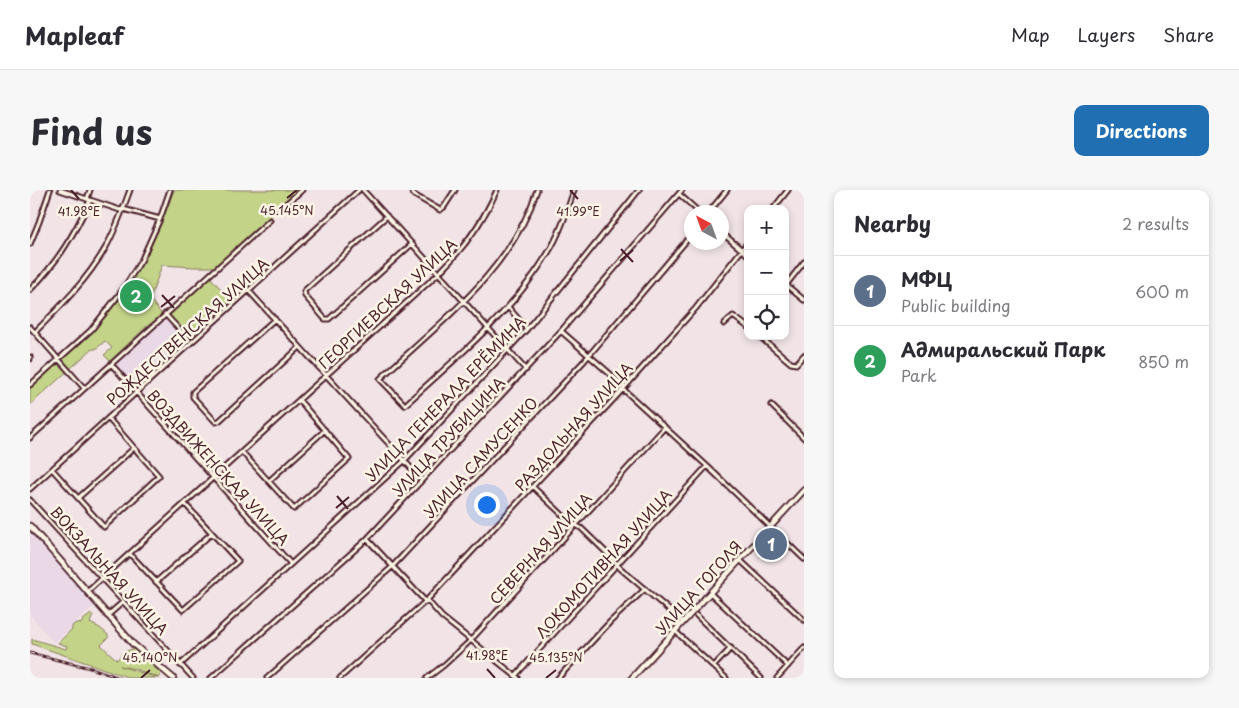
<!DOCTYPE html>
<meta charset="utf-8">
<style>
body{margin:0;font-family:"Playpen Sans",sans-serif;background:#f7f7f7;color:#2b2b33}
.controls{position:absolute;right:15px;top:15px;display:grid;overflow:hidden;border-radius:10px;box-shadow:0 2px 8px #0003}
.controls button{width:45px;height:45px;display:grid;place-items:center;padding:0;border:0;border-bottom:1px solid #e1e1e2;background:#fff;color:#2b2b33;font:25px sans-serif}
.compass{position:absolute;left:654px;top:15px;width:45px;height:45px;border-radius:50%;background:#fff;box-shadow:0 2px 8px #0003;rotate:319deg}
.you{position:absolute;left:456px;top:314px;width:18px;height:18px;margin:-12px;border:4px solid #fff;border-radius:50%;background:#1a73e8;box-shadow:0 0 0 8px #1a73e833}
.badge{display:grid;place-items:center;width:32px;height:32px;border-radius:50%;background:#1f6fb2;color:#fff;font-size:16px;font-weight:700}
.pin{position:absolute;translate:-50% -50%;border:2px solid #fff;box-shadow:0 1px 5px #0006}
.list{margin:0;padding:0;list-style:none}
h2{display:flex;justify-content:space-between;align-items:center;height:65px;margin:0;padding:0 20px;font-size:21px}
h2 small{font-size:16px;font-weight:400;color:#7c7c81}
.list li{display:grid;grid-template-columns:32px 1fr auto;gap:15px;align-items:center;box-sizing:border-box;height:70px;padding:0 20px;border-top:1px solid #e1e1e2}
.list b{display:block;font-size:19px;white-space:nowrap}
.list p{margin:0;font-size:16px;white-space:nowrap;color:#7c7c81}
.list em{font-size:16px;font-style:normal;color:#7c7c81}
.icon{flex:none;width:28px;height:28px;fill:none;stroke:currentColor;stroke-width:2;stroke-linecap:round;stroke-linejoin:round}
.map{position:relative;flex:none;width:774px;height:488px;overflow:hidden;border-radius:10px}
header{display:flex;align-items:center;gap:30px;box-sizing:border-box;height:70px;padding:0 25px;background:#fff;border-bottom:1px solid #e1e1e2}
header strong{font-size:24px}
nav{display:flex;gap:28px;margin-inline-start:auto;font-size:18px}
.intro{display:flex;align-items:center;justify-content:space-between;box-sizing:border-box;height:120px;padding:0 30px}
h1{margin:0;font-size:35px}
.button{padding:12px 22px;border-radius:10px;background:#1f6fb2;color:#fff;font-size:18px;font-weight:700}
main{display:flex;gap:30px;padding:0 30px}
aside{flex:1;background:#fff;border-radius:10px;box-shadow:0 2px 8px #0003}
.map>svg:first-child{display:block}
</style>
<header>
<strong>Mapleaf</strong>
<nav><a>Map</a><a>Layers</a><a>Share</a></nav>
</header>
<div class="intro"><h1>Find us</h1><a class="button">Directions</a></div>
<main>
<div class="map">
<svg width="774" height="488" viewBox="0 0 774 488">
<rect width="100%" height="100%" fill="#f2e4e6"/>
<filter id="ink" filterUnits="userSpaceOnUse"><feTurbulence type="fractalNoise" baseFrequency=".02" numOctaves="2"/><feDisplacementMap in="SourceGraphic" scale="10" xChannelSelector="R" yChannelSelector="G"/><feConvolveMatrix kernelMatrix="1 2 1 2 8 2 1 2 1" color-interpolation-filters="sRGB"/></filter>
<g filter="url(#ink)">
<path fill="#ebd8e7" d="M135,127L158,152L106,200L83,174Z
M0,344L65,415L24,453L0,425Z"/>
<path fill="#c3d388" stroke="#86795a" d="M144,0H269L185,77H165L132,75L120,109L132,125L116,137L80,171L74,165L82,158L75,151L66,159H62L0,215V198C20,179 44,162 62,141C98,101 126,51 144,0Z
M180,87L201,110L161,147L138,124Z
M61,424L63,425L60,433L70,438L78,445V448L71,455L87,470L93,462L103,459L131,483L129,488L105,479L90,476L128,488H100L2,454V449L36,459L37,456L28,453L42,439V436L46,433L51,434L53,430Z"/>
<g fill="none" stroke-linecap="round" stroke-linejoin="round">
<defs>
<path id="street" d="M30,0L90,20L93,19L130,29
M333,0L496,180
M381,0L384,5L410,20L414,17L425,0
M507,0C482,80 409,133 350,189L375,215C426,168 482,123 518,63C530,44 537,21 544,0
M649,4L669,22
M57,9L60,0
M250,19L272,0
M743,19L758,0
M679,22L697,0
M357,26L274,101L275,106L295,129H299L382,54
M692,43L718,65
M0,54L9,32L20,0
M756,95L774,72
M756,95L774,110
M0,100C27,73 44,45 60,10
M218,100L392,290
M478,117L497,139
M135,124L159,150
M245,129L163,202V207L184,230L186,232L189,231L270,157
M694,134L703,126L718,137
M0,137L54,198
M531,141L595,197
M5,142C31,116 58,89 76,57C86,39 93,19 100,0
M729,146L761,173L766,174L774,165
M0,167V169
M81,174L261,374
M0,195L61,140L92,101L112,69L130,29L140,0
M593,199L677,276L774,369
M741,215L774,248
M0,248L240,30
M212,262L264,319L319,269L269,210
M22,279L74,337L129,286L78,228
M239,291L295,240
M503,297L540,332L551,338L582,368L590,378L653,432
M0,299L329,0
M48,308L104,258
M0,310L163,488
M337,349L396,412
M100,364L153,420L208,371L155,314
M710,370L774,430
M126,392L182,343
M57,402L409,83C434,58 453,32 467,0
M680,403L758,476
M397,410L412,427L488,488
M666,425L731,488
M77,426L93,412
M645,441L696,488
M150,475L374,271L497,139L609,0
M683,477L701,458
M485,486L677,276
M181,488L337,349L531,141L652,0
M237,488L362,377L555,170L662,44
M310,488L397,410L595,197L666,118L718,52
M397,488L414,475L440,451L635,237
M528,488L580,432L615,399
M747,488L774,458"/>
<path id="secondary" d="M0,336L103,454L143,488
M602,488L774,300"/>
</defs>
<use href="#street" stroke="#4a1f2b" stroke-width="7"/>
<use href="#secondary" stroke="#4a1f2b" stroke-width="8"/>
<use href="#street" stroke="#fcf5e5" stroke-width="3"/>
<use href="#secondary" stroke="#fcf5e5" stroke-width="4.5"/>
<defs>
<path id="rail" d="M0,463L64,479L89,488"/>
</defs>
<use href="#rail" stroke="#4a1f2b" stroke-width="3"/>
<use href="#rail" stroke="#fcf5e5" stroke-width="1" stroke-dasharray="4" stroke-linecap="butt"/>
</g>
</g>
<path fill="none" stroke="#4a1f2b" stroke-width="2" d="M41,0L49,9M540,0L548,9M257,8L267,0M591,59L603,72M590,71L603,60M132,105L144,118M131,117L145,106M307,306L318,319M306,318L319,307M457,479L465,488M111,488L120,480M516,488L526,480"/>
<g text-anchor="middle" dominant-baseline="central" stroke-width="5" stroke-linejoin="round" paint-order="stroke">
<g font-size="15" fill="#4a1f2b" stroke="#fcf5e5">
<text transform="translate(357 113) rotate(-43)">ГЕОРГИЕВСКАЯ УЛИЦА</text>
<text transform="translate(157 141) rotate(-42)">РОЖДЕСТВЕНСКАЯ УЛИЦА</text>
<text transform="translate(415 208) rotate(-46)">УЛИЦА ГЕНЕРАЛА ЕРЁМИНА</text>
<text transform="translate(543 236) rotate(-48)">РАЗДОЛЬНАЯ УЛИЦА</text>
<text transform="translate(418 246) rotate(-47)">УЛИЦА ТРУБИЦИНА</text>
<text transform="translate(450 267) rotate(-47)">УЛИЦА САМУСЕНКО</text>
<text transform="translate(189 277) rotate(48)">ВОЗДВИЖЕНСКАЯ УЛИЦА</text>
<text transform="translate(510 358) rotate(-48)">СЕВЕРНАЯ УЛИЦА</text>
<text transform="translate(573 373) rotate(-48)">ЛОКОМОТИВНАЯ УЛИЦА</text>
<text transform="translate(80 380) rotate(48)">ВОКЗАЛЬНАЯ УЛИЦА</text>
<text transform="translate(668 397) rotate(-48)">УЛИЦА ГОГОЛЯ</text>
</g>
</g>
<g font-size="12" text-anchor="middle" fill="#4a1f2b" stroke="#fcf5e5" stroke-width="5" stroke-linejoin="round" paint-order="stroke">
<text x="257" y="25">45.145°N</text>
<text x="49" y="26">41.98°E</text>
<text x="548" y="26">41.99°E</text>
<text x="457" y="470">41.98°E</text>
<text x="120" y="472">45.140°N</text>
<text x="526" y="472">45.135°N</text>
</g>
</svg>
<div class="controls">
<button>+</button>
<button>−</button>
<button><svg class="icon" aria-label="locate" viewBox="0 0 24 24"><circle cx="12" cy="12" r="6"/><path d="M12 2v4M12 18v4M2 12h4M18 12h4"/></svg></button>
</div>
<svg class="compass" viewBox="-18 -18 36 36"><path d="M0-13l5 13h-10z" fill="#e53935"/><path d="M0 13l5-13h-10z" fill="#7c7c81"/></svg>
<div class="you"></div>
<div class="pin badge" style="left:741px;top:354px;background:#5c6f8a">1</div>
<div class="pin badge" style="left:106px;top:106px;background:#2e9e5b">2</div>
</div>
<aside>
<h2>Nearby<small>2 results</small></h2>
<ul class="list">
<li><span class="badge" style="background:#5c6f8a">1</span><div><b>МФЦ</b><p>Public building</p></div><em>600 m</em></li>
<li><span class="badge" style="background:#2e9e5b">2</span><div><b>Адмиральский Парк</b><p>Park</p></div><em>850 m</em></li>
</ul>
</aside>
</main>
